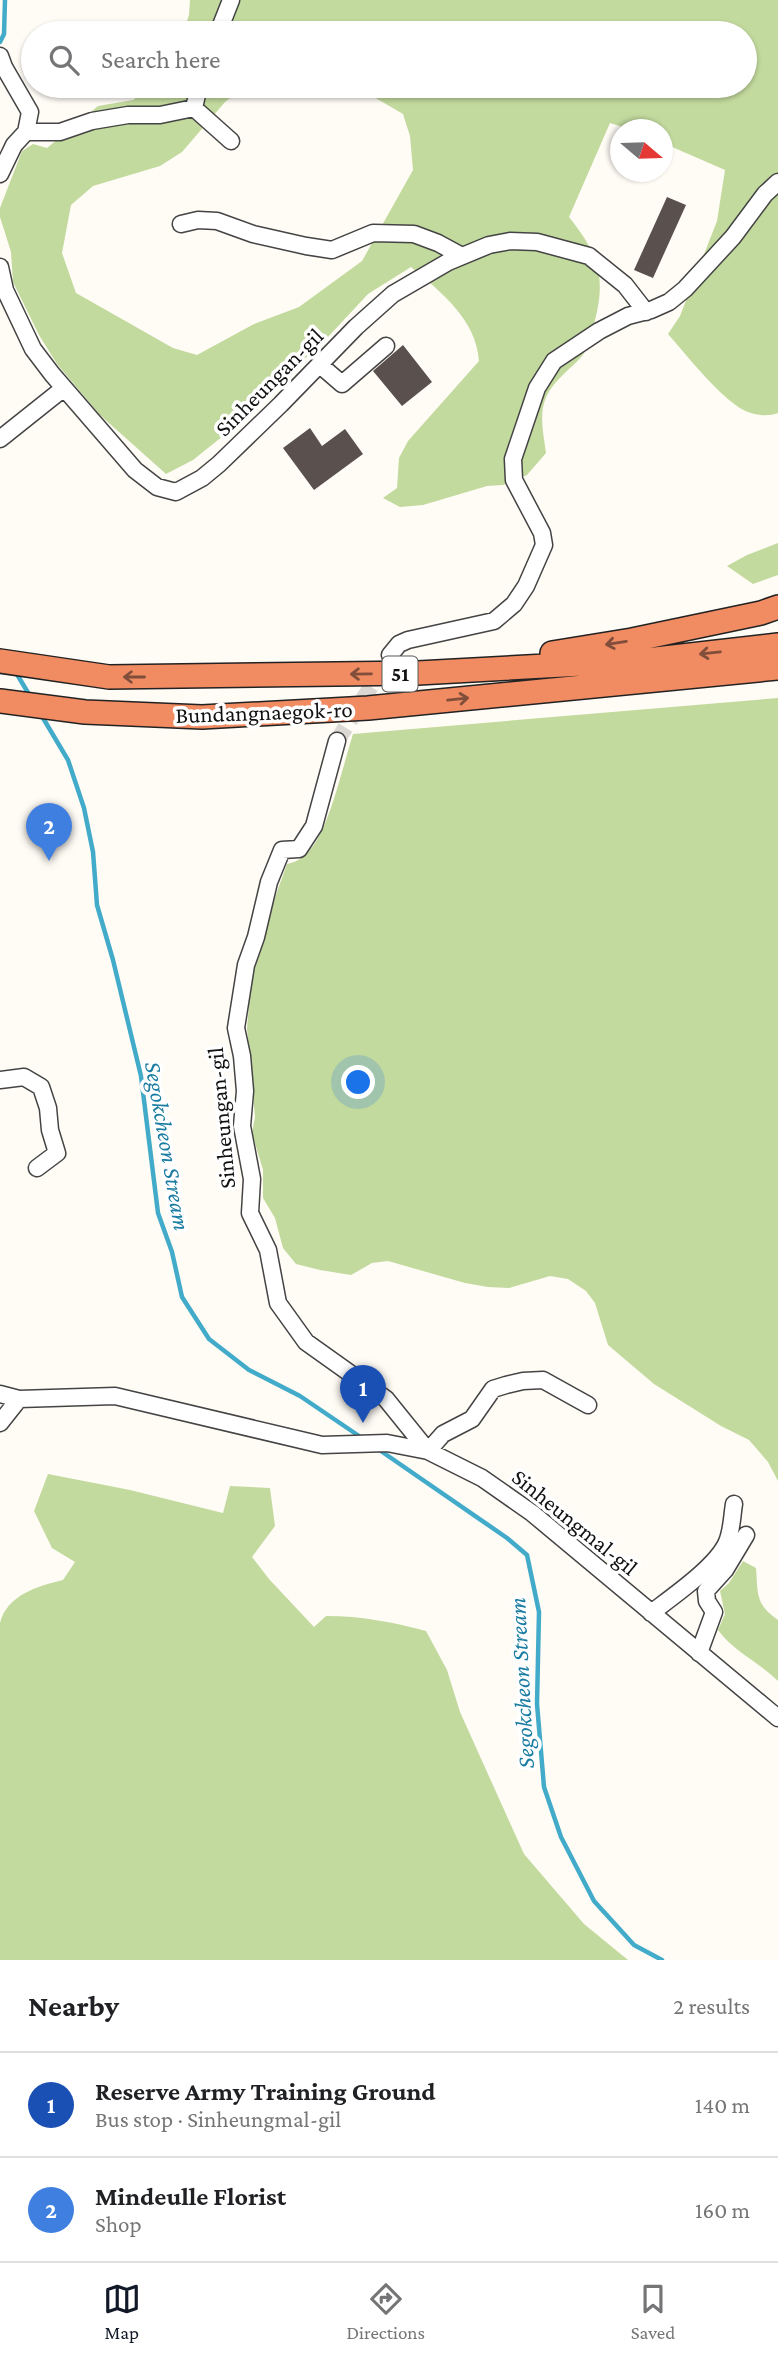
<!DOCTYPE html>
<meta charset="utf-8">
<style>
body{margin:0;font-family:"Crimson Pro",serif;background:#f6f6f6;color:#202124}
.compass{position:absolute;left:610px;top:119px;width:63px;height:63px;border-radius:50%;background:#fff;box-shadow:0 2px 5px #0004;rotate:109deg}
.you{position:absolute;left:359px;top:1083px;width:24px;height:24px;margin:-18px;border:5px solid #fff;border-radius:50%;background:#1a73e8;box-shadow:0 0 0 10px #1a73e833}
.badge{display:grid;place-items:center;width:46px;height:46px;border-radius:50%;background:#111827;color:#fff;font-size:23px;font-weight:700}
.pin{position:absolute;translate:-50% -58px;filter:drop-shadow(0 2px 4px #0008)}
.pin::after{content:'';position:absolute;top:37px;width:24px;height:21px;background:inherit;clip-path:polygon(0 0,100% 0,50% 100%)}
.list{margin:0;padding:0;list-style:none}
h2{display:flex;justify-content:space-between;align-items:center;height:91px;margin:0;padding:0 28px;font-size:30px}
h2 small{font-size:23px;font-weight:400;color:#757577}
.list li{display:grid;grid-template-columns:46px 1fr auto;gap:21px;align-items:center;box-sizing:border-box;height:105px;padding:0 28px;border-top:2px solid #e0e0e0}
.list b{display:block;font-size:26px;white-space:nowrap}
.list p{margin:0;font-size:23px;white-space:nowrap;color:#757577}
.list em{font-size:23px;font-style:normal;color:#757577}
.icon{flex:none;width:38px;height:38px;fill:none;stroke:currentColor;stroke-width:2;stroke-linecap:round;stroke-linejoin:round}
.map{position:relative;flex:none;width:778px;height:1960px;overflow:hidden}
.search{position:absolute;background:#fff;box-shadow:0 2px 5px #0004;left:21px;right:21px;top:21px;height:77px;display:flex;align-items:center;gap:18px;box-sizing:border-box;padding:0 24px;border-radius:38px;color:#757577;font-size:26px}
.sheet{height:301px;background:#fff}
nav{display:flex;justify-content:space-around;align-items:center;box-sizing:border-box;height:98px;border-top:2px solid #e0e0e0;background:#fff;font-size:19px;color:#757577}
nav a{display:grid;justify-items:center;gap:4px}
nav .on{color:#111827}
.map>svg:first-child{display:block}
</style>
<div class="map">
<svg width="778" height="1960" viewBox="0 0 778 1960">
<rect width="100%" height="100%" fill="#fffbf5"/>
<path fill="#c3da9e" d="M190,0H778V413C770,416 760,416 751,413C727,407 685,353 668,334L680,316L717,221L725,170L663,143L662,130L629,129L610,123L569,217C601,257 607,281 592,331C589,338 587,350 582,356C569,371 553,380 545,400C539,416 544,437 546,453L527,475L503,485L487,486L423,505L400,507L383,498L397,488L399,458L408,441L479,361C476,319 441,292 411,267L368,294L314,352L284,372L238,424L193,460L166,474L100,415L57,364L39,335L13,282L11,252L0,217V208L22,151L33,144L47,148L98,106L133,100L151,86H246L225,102L182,152L160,166L93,186L71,205L62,253L76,293L173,348L197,355L254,324L299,307L362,261L413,170L410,136L403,114L355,86H745V33H183L189,15Z
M778,543V575L753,584L727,566L747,555Z
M778,698V1481L768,1462L749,1440L721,1426L654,1384L608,1345L595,1303L586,1291L568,1279L550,1276L509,1288L488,1287L465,1283L388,1261L372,1263L351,1275L320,1270L296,1264L283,1248L275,1218L263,1198V1170L252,1133L255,1117L247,1029L251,978L265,938L268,917L287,864C298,862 306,856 313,846C330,824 344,762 353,734Z
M48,1474L130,1490L223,1513L230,1486L270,1488L275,1526L252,1557L269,1579L314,1627L326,1616C361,1616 392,1622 426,1631L447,1670L460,1712L524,1854L584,1924L628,1960H0V1623C7,1595 38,1586 63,1580L75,1562L52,1548L34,1511Z
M743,1561L756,1568C758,1594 755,1604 778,1620V1681C759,1662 734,1652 718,1630L725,1614L720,1591L729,1583Z"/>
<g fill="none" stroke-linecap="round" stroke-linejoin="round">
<path stroke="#43abca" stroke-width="4.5" d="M0,42L4,34L5,0
M15,671L30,696
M40,713L68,760L84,808L93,852L97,905L113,960L141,1076L158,1213L172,1252L182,1297L209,1339L249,1370L300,1396L362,1438
M378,1449L507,1538L527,1555L539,1612L537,1704L544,1787L561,1837L594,1901L634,1945L662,1960"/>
</g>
<path fill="#5a504d" d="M667,197L686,205L653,278L634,270Z
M403,345L432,382L402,406L373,371Z
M310,428L322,446L345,429L363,454L314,490L283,448Z"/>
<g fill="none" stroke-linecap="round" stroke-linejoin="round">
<path stroke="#dbd8d3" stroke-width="16" stroke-dasharray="16 8" stroke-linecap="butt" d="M337,741L382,669"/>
<defs>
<path id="minor" d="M218,33L231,0
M0,56L4,67L30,112L26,132L14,145L0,174
M194,108L231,141
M26,132H60L92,121L128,115H160L194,108L199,86
M181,224L198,220L217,221L253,234L306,246L332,250L373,233L414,234L438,243L462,256
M0,267L5,290L33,349L52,374L135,470L157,487L176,492L202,478L219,464L281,404L356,327L393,294L448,262L489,245L510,241L537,242L589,256L625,285L646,312
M320,365L342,384L386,346
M0,439L64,388
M390,655L399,644L408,640L494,621L514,604L526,586L544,545L542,533L514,480L513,459L537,388L554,361L599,331L628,316L651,310L669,302L685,289L733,237L765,194L778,182
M337,741L314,826L299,849L282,850L269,882L256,937L246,965L236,1028L242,1056L245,1091L242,1126L252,1179L250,1213L268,1250L278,1303L306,1342L386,1399L428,1451L443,1434L472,1419L493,1389L506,1385L523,1381L543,1380L588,1405
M0,1080L24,1077L41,1087L48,1108L50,1130L57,1153L37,1168
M0,1394L19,1399L115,1396L322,1445L387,1443L428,1451L482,1478L532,1513L778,1718
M0,1423L19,1399
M651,1613C672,1597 717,1566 727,1542C732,1530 732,1516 734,1504
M699,1653L714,1612L707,1601L706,1591L725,1570L746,1535"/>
<path id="highway" d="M552,653L632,640L761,613L778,607
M0,661L109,677L418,673L638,661L778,645
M0,701L85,712L202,717L368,708L778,668"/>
</defs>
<use href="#minor" stroke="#444" stroke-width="19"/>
<use href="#highway" stroke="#222" stroke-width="26"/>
<use href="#minor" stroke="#fff" stroke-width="16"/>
<use href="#highway" stroke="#f08b62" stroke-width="23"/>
</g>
<defs><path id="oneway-shaft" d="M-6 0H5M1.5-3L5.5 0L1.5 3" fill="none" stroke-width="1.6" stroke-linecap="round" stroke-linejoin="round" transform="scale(1.75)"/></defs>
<g stroke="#804e3a">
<use href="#oneway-shaft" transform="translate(616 643) rotate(171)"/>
<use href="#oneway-shaft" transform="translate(710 653) rotate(174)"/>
<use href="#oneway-shaft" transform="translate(361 674) rotate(179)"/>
<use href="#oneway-shaft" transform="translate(134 677) rotate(180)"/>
<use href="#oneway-shaft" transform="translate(458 699) rotate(-6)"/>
</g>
<g text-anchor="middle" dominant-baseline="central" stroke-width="7" stroke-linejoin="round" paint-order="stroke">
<rect fill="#fff" stroke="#585858" stroke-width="2" x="382.5" y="656.5" width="35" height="35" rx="5"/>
<g font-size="21" font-weight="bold" fill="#111">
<text x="400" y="674">51</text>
</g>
<g font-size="23" fill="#111" stroke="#fff">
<text transform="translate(269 382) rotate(-45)">Sinheungan-gil</text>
<text transform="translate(264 712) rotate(-2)">Bundangnaegok-ro</text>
<text transform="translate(221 1118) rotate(-95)">Sinheungan-gil</text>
<text transform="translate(575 1522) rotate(39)">Sinheungmal-gil</text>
</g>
<g font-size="24" font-style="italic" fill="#1b7da1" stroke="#fff">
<text transform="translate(168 1146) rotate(80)">Segokcheon Stream</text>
<text transform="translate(521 1683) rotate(-93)">Segokcheon Stream</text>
</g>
</g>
</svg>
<svg class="compass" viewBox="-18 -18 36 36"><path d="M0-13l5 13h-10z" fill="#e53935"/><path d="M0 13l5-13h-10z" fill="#757577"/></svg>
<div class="you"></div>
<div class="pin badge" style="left:363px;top:1423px;background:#1a4fb4">1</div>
<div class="pin badge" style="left:49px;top:861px;background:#3f7fe0">2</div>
<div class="search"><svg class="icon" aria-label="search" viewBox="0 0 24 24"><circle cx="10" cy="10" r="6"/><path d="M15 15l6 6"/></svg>Search here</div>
</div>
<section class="sheet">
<h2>Nearby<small>2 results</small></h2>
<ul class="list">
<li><span class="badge" style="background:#1a4fb4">1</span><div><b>Reserve Army Training Ground</b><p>Bus stop · Sinheungmal-gil</p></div><em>140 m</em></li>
<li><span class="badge" style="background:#3f7fe0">2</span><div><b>Mindeulle Florist</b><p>Shop</p></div><em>160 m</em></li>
</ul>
</section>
<nav>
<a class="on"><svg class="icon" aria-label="map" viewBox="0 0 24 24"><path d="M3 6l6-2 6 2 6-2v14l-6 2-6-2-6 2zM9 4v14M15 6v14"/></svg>Map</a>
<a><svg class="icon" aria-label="directions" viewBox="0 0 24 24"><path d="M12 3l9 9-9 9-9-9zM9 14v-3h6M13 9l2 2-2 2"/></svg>Directions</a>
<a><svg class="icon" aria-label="saved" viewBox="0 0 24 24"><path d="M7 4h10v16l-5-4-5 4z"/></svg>Saved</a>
</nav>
